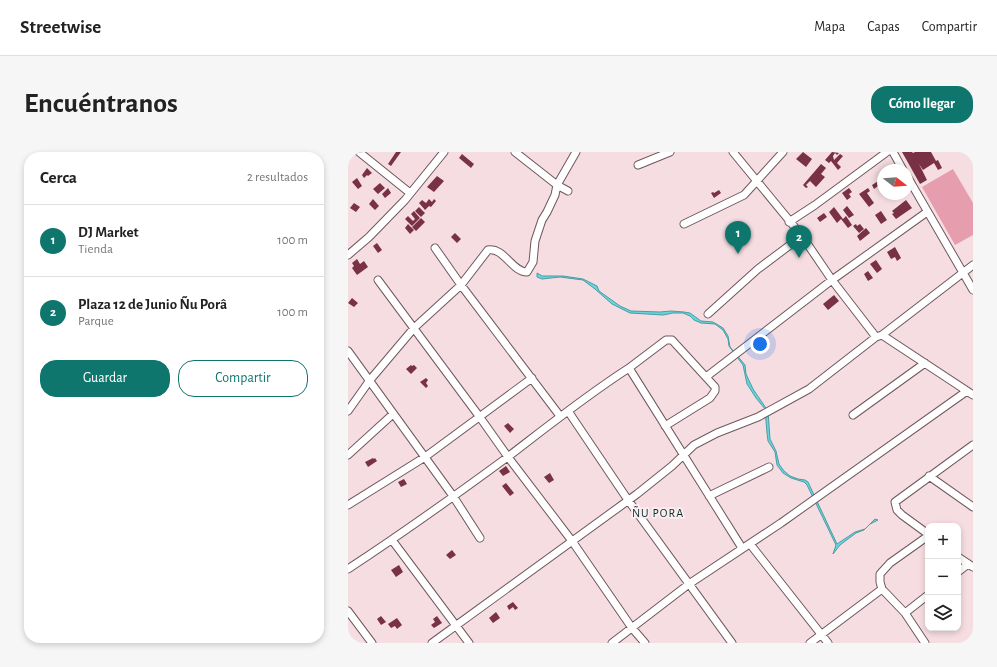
<!DOCTYPE html>
<html lang="es">
<meta charset="utf-8">
<style>
body{margin:0;font-family:"Alegreya Sans",sans-serif;background:#f6f6f6;color:#222}
.controls{position:absolute;right:12px;bottom:12px;display:grid;overflow:hidden;border-radius:8px;box-shadow:0 2px 6px #0003}
.controls button{width:36px;height:36px;display:grid;place-items:center;padding:0;border:0;border-bottom:1px solid #e0e0e0;background:#fff;color:#222;font:20px sans-serif}
.compass{position:absolute;left:529px;top:12px;width:36px;height:36px;border-radius:50%;background:#fff;box-shadow:0 2px 6px #0003;rotate:107deg}
.you{position:absolute;left:412px;top:192px;width:14px;height:14px;margin:-10px;border:3px solid #fff;border-radius:50%;background:#1a73e8;box-shadow:0 0 0 6px #1a73e833}
.badge{display:grid;place-items:center;width:26px;height:26px;border-radius:50%;background:#0f766e;color:#fff;font-size:13px;font-weight:700}
.pin{position:absolute;translate:-50% -33px;filter:drop-shadow(0 1px 2px #0008)}
.pin::after{content:'';position:absolute;top:21px;width:14px;height:12px;background:inherit;clip-path:polygon(0 0,100% 0,50% 100%)}
.list{margin:0;padding:0;list-style:none}
h2{display:flex;justify-content:space-between;align-items:center;height:52px;margin:0;padding:0 16px;font-size:17px}
h2 small{font-size:13px;font-weight:400;color:#767676}
.list li{display:grid;grid-template-columns:26px 1fr auto;gap:12px;align-items:center;box-sizing:border-box;height:72px;padding:0 16px;border-top:1px solid #e0e0e0}
.list b{display:block;font-size:15px;white-space:nowrap}
.list p{margin:0;font-size:13px;white-space:nowrap;color:#767676}
.list em{font-size:13px;font-style:normal;color:#767676}
.actions{display:flex;gap:8px;padding:12px 16px}
.actions a{flex:1;padding:9px 0;border:1px solid #0f766e;border-radius:16px;text-align:center;font-size:14px;color:#0f766e}
.actions .main{background:#0f766e;color:#fff}
.icon{flex:none;width:22px;height:22px;fill:none;stroke:currentColor;stroke-width:2;stroke-linecap:round;stroke-linejoin:round}
.map{position:relative;flex:none;width:625px;height:491px;overflow:hidden;border-radius:16px}
header{display:flex;align-items:center;gap:24px;box-sizing:border-box;height:56px;padding:0 20px;background:#fff;border-bottom:1px solid #e0e0e0}
header strong{font-size:19px}
nav{display:flex;gap:22px;margin-inline-start:auto;font-size:14px}
.intro{display:flex;align-items:center;justify-content:space-between;box-sizing:border-box;height:96px;padding:0 24px}
h1{margin:0;font-size:28px}
.button{padding:10px 18px;border-radius:16px;background:#0f766e;color:#fff;font-size:14px;font-weight:700}
main{display:flex;gap:24px;padding:0 24px}
aside{flex:1;background:#fff;border-radius:16px;box-shadow:0 2px 6px #0003}
.map>svg:first-child{display:block}
</style>
<header>
<strong>Streetwise</strong>
<nav><a>Mapa</a><a>Capas</a><a>Compartir</a></nav>
</header>
<div class="intro"><h1>Encuéntranos</h1><a class="button">Cómo llegar</a></div>
<main>
<aside>
<h2>Cerca<small>2 resultados</small></h2>
<ul class="list">
<li><span class="badge">1</span><div><b>DJ Market</b><p>Tienda</p></div><em>100 m</em></li>
<li><span class="badge">2</span><div><b>Plaza 12 de Junio Ñu Porâ</b><p>Parque</p></div><em>100 m</em></li>
</ul>
<div class="actions"><a class="main">Guardar</a><a>Compartir</a></div>
</aside>
<div class="map">
<svg width="625" height="491" viewBox="0 0 625 491">
<rect width="100%" height="100%" fill="#f6dde2"/>
<path fill="#e69dad" d="M605,17L625,51V83L607,93L574,35Z"/>
<path fill="#65d6de" stroke="#4e9ba1" d="M189,121L194,124H215L235,127L249,134L251,139L272,154L283,159L312,160L323,159L336,160L342,161L353,169L365,170L375,176L380,184L382,195L397,213L398,222L405,237L420,259L422,287L428,299L431,312L436,319L442,324L450,327L457,328L460,330L489,392L507,380L517,377L527,367L530,368L522,372L516,378L508,381L492,393L485,402L488,393L459,333L456,330L443,326L435,321L429,313L427,300L420,289L419,281L417,257L408,246L399,232L395,213L381,194L380,187L375,178L367,172L353,171L346,168L342,164L335,161H325L315,163L282,161L264,152L247,137L235,128L212,125L194,127L189,125Z"/>
<path fill="#793145" d="M48,0H53L43,14L40,12Z
M455,0L464,7L458,15L448,7Z
M484,0L491,1L489,3L487,1L485,4L486,8L492,2L495,4L489,11L493,15L490,18L483,9L481,11L477,8Z
M554,0H564L565,1L567,0H583L588,9L590,8L594,16L590,18L586,11L575,18L571,12L579,28L572,32Z
M114,2L126,12L123,16L111,6Z
M473,12L478,16L473,22L477,25L468,35L462,29L458,33L460,35L458,36L455,33Z
M19,16L24,21L20,24L19,23L16,26L14,23Z
M89,24L96,29L86,40L79,35Z
M9,26L14,34L10,37L4,30Z
M532,28L534,31L526,37L524,33Z
M32,31L37,36L30,42L25,37Z
M40,36L43,41L37,46L34,42Z
M501,36L504,40L501,42L503,45L499,48L494,41Z
M520,36L522,39L519,41L526,51L521,55L511,42Z
M371,38L373,41L366,46L363,41L365,40L366,41Z
M25,47L31,54L27,58L21,52Z
M81,47L84,50L86,47L88,49L83,55L81,54L77,58L71,51L74,48L78,51Z
M558,48L564,56L548,67L544,62L546,61L544,59Z
M6,51L12,55L8,60L2,56Z
M499,54L506,63L501,66L495,58Z
M71,55L77,61L73,65L67,59Z
M486,55L495,67L498,64L504,73L500,76L493,67L489,71L481,60Z
M66,59L72,66L64,74L57,67L60,64L65,69L67,67L63,62Z
M533,59L539,68L533,72L527,63Z
M476,61L479,65L472,70L469,66Z
M73,66L77,70L68,79L64,75Z
M60,72L66,78L62,82L57,76Z
M508,72L509,74L512,72L516,77L511,81L505,74Z
M518,76L522,81L512,89L509,84Z
M107,81L113,87L109,91L103,85Z
M29,91L34,98L30,101L25,94Z
M547,95L553,106L549,109L547,105L543,107L539,100Z
M9,107L12,112L16,109L20,115L9,123L4,116L6,114L4,111Z
M528,108L534,117L529,121L522,112Z
M520,119L525,126L520,129L516,122Z
M486,143L491,149L480,158L475,152Z
M4,146L10,151L6,155L0,151Z
M63,213L64,214L66,213L69,216L63,222L58,217Z
M78,226L80,228L78,231L80,234L78,236L72,230Z
M160,271L166,277L162,281L156,274Z
M25,306L26,307L27,306L29,309L20,315L17,310Z
M158,314L162,320L155,324L151,319Z
M202,321L206,328L201,331L196,325Z
M56,327L59,332L53,335L50,330Z
M158,331L166,341L162,344L154,334Z
M104,398L108,403L102,407L98,403Z
M51,413L55,420L48,425L43,418Z
M165,450L170,456L167,458L165,455L161,458L159,454Z
M148,460L152,466L145,471L141,466Z
M33,464L38,470L33,473L29,467Z
M89,464L94,471L86,476L83,473L87,470L85,467Z
M49,466L54,473L49,477L47,474L43,476L40,472Z"/>
<g fill="none" stroke-linecap="round" stroke-linejoin="round">
<defs>
<path id="minor" d="M11,0L62,41
M167,0L209,33L220,39
M385,0L454,84L484,128L528,185
M545,0L555,18
M290,13L322,0
M559,24L625,138
M441,70L467,53L539,0
M336,72L396,43L435,0
M87,96L113,133L212,264
M0,103L21,85L57,48L96,0
M30,128L131,264L160,305L224,389L284,476L297,491
M360,162L410,117L454,84
M534,183L625,243
M0,199L105,344L132,386
M281,216L318,188H324L367,235V239L362,246L317,274
M358,225L484,128L579,60
M0,259L22,228L66,176L113,133L140,98C156,95 164,120 179,120L185,110L187,89L194,68L199,60L207,43L209,33L228,0
M220,259L280,348L384,491
M505,263L577,211
M0,303L45,262
M581,324L625,355
M361,344L421,315
M0,353L77,305L184,226
M580,382L554,363L549,358L547,350L625,293
M44,388L121,491
M402,392L480,491
M610,405L625,415
M0,417C55,381 108,343 161,304C200,274 239,243 281,216L394,396
M610,420L620,412
M0,459L24,491
M557,461L580,443
M84,491L289,342L324,314L346,293L369,281L410,265L461,237L528,185L534,183L625,113
M264,491L341,432L433,371L619,239
M462,491L534,437
M577,491L557,461L534,437L532,430V422L542,411L580,384"/>
</defs>
<use href="#minor" stroke="#6e595d" stroke-width="9"/>
<use href="#minor" stroke="#fff" stroke-width="7"/>
</g>
<g text-anchor="middle" dominant-baseline="central" stroke-width="4" stroke-linejoin="round" paint-order="stroke">
<g font-size="12" letter-spacing="1" fill="#0b2f31" stroke="#fcedf0">
<text x="310" y="361">ÑU PORA</text>
</g>
</g>
</svg>
<div class="controls">
<button>+</button>
<button>−</button>
<button><svg class="icon" aria-label="layers" viewBox="0 0 24 24"><path d="M12 4l9 5-9 5-9-5zM3 14l9 5 9-5"/></svg></button>
</div>
<svg class="compass" viewBox="-18 -18 36 36"><path d="M0-13l5 13h-10z" fill="#e53935"/><path d="M0 13l5-13h-10z" fill="#767676"/></svg>
<div class="you"></div>
<div class="pin badge" style="left:390px;top:102px">1</div>
<div class="pin badge" style="left:451px;top:106px">2</div>
</div>
</main>
